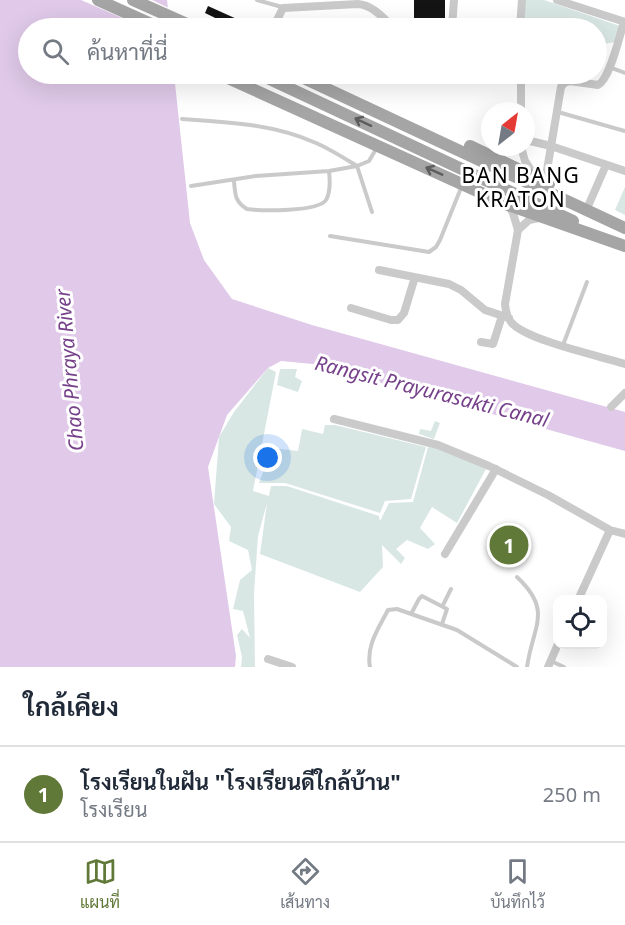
<!DOCTYPE html>
<html lang="th">
<meta charset="utf-8">
<style>
body{margin:0;font-family:"Noto Sans",Sarabun,sans-serif;background:#f2f2f3;color:#1f2937}
.controls{position:absolute;right:18px;bottom:18px;display:grid;overflow:hidden;border-radius:12px;box-shadow:0 6px 24px #0002}
.controls button{width:54px;height:54px;display:grid;place-items:center;padding:0;border:0;border-bottom:2px solid #e0e1e3;background:#fff;color:#1f2937;font:30px sans-serif}
.compass{position:absolute;left:481px;top:102px;width:54px;height:54px;border-radius:50%;background:#fff;box-shadow:0 6px 24px #0002;rotate:31deg}
.you{position:absolute;left:268px;top:458px;width:21px;height:21px;margin:-15px;border:4px solid #fff;border-radius:50%;background:#1a73e8;box-shadow:0 0 0 9px #1a73e833}
.badge{display:grid;place-items:center;width:39px;height:39px;border-radius:50%;background:#607838;color:#fff;font-size:20px;font-weight:700}
.pin{position:absolute;translate:-50% -50%;border:3px solid #fff;box-shadow:0 2px 6px #0006}
.list{margin:0;padding:0;list-style:none}
h2{display:flex;justify-content:space-between;align-items:center;height:78px;margin:0;padding:0 24px;font-size:26px}
h2 small{font-size:20px;font-weight:400;color:#747a83}
.list li{display:grid;grid-template-columns:39px 1fr auto;gap:18px;align-items:center;box-sizing:border-box;height:96px;padding:0 24px;border-top:2px solid #e0e1e3}
.list b{display:block;font-size:22px;white-space:nowrap}
.list p{margin:0;font-size:20px;white-space:nowrap;color:#747a83}
.list em{font-size:20px;font-style:normal;color:#747a83}
.icon{flex:none;width:33px;height:33px;fill:none;stroke:currentColor;stroke-width:2;stroke-linecap:round;stroke-linejoin:round}
.map{position:relative;flex:none;width:625px;height:667px;overflow:hidden}
.search{position:absolute;background:#fff;box-shadow:0 6px 24px #0002;left:18px;right:18px;top:18px;height:66px;display:flex;align-items:center;gap:15px;box-sizing:border-box;padding:0 21px;border-radius:33px;color:#747a83;font-size:22px}
.sheet{height:174px;background:#fff}
nav{display:flex;justify-content:space-around;align-items:center;box-sizing:border-box;height:84px;border-top:2px solid #e0e1e3;background:#fff;font-size:16px;color:#747a83}
nav a{display:grid;justify-items:center;gap:3px}
nav .on{color:#607838}
.map>svg:first-child{display:block}
</style>
<div class="map">
<svg width="625" height="667" viewBox="0 0 625 667">
<rect width="100%" height="100%" fill="#fff"/>
<path fill="#d9e7e4" d="M524,0H544L620,26L616,42L603,44L597,42L596,28H521Z
M625,187V215L615,210Z
M268,368L276,372L253,491L269,496L271,486H287L379,516L380,521L389,503L413,502L428,447L437,448L486,469L457,523L432,507L420,528L435,544L428,549L407,540L396,549L405,558L401,564L382,545L383,567L360,592L260,554L267,503L258,536L254,593L255,667H241L242,657L237,635L242,629L250,638L243,611L233,609L240,580L252,570L248,550L229,541L231,527L214,504L219,437L234,412Z
M280,369H297L295,377L302,381L298,392L277,385Z
M435,421L440,423L434,439L419,434L420,429L431,431Z
M325,425H335L426,447L411,499L385,501L380,513L285,483H259L272,448L298,451L302,429L323,434Z"/>
<path fill="#e0c9e9" d="M0,0H167L170,28H28V74H174L190,223L204,260L232,299L312,325L625,412V451L313,364L281,361L268,368L227,415L208,467L236,656L235,667H0Z"/>
<path fill="#fff" d="M81,0H152L171,9L173,28H145Z"/>
<path fill="#141414" d="M414,0H445V24H414Z
M208,6L239,20L236,28L205,13Z
M312,19H322V23H332V20L354,19V28H305V23H312Z"/>
<g fill="none" stroke-linecap="round" stroke-linejoin="round">
<path stroke="#cacaca" stroke-width="4" d="M257,0L282,7
M609,67L625,73
M558,112L625,131
M182,119C228,122 273,124 316,143C330,149 344,158 357,166L372,212
M234,181C235,194 235,202 247,209C261,211 318,212 326,200C331,192 330,180 329,171
M191,186L256,176L329,171L357,166L369,161L376,149
M330,236L429,252L436,247L440,240L461,188
M563,345L587,282
M517,577C553,611 533,625 527,667
M443,605L451,589
M411,614L419,599L422,596L447,609L442,624
M551,661L564,667
M370,667C366,646 378,629 388,610L397,609L457,630L517,667"/>
<path stroke="#cacaca" stroke-width="8" d="M557,0L625,22
M273,28L283,8L358,4C373,5 384,19 394,28
M452,28L454,0
M520,28L522,0
M521,111V74
M526,140L551,146L625,171
M521,147L525,161L534,175
M491,155L504,152L513,147
M545,182L561,87L564,83L570,81L598,85C610,79 619,37 624,22
M589,204L606,165
M508,205L513,213L518,230L505,304C506,311 506,316 511,322C525,340 600,356 625,364
M518,230L529,220L539,218
M379,270L449,284L461,290L485,310L509,318
M351,308L391,320H398L404,313L415,277
M481,342L493,344L502,316
M611,407L625,393
M334,419L438,445L489,466L548,495L610,530L625,534
M445,554L496,469
M578,600L610,530
M268,659L292,667
M548,667L558,644"/>
<path stroke="#a5a5a5" stroke-width="12" d="M98,0L160,28
M133,0L196,28
M219,74L508,205L625,246
M259,74L573,221
M295,74L625,228
M470,146L549,184"/>
</g>
<defs><path id="oneway-shaft" d="M-6 0H5M1.5-3L5.5 0L1.5 3" fill="none" stroke-width="1.6" stroke-linecap="round" stroke-linejoin="round" transform="scale(1.5)"/></defs>
<g stroke="#5d5d5d">
<use href="#oneway-shaft" transform="translate(363 122) rotate(-155)"/>
<use href="#oneway-shaft" transform="translate(434 171) rotate(-156)"/>
</g>
<g text-anchor="middle" dominant-baseline="central" stroke-width="6" stroke-linejoin="round" paint-order="stroke">
<g font-size="20" font-style="italic" fill="#76418a" stroke="#fff">
<text transform="translate(69 370) rotate(-95)">Chao Phraya River</text>
<text transform="translate(432 391) rotate(14)">Rangsit Prayurasakti Canal</text>
</g>
<g font-size="21" letter-spacing="1.5" fill="#000" stroke="#fff">
<text x="521" y="175">BAN BANG<tspan x="521" dy="24">KRATON</tspan></text>
</g>
</g>
</svg>
<div class="controls">
<button><svg class="icon" aria-label="locate" viewBox="0 0 24 24"><circle cx="12" cy="12" r="6"/><path d="M12 2v4M12 18v4M2 12h4M18 12h4"/></svg></button>
</div>
<svg class="compass" viewBox="-18 -18 36 36"><path d="M0-13l5 13h-10z" fill="#e53935"/><path d="M0 13l5-13h-10z" fill="#747a83"/></svg>
<div class="you"></div>
<div class="pin badge" style="left:509px;top:545px">1</div>
<div class="search"><svg class="icon" aria-label="search" viewBox="0 0 24 24"><circle cx="10" cy="10" r="6"/><path d="M15 15l6 6"/></svg>ค้นหาที่นี่</div>
</div>
<section class="sheet">
<h2>ใกล้เคียง<small></small></h2>
<ul class="list">
<li><span class="badge">1</span><div><b>โรงเรียนในฝัน &quot;โรงเรียนดีใกล้บ้าน&quot;</b><p>โรงเรียน</p></div><em>250 m</em></li>
</ul>
</section>
<nav>
<a class="on"><svg class="icon" aria-label="map" viewBox="0 0 24 24"><path d="M3 6l6-2 6 2 6-2v14l-6 2-6-2-6 2zM9 4v14M15 6v14"/></svg>แผนที่</a>
<a><svg class="icon" aria-label="directions" viewBox="0 0 24 24"><path d="M12 3l9 9-9 9-9-9zM9 14v-3h6M13 9l2 2-2 2"/></svg>เส้นทาง</a>
<a><svg class="icon" aria-label="saved" viewBox="0 0 24 24"><path d="M7 4h10v16l-5-4-5 4z"/></svg>บันทึกไว้</a>
</nav>
